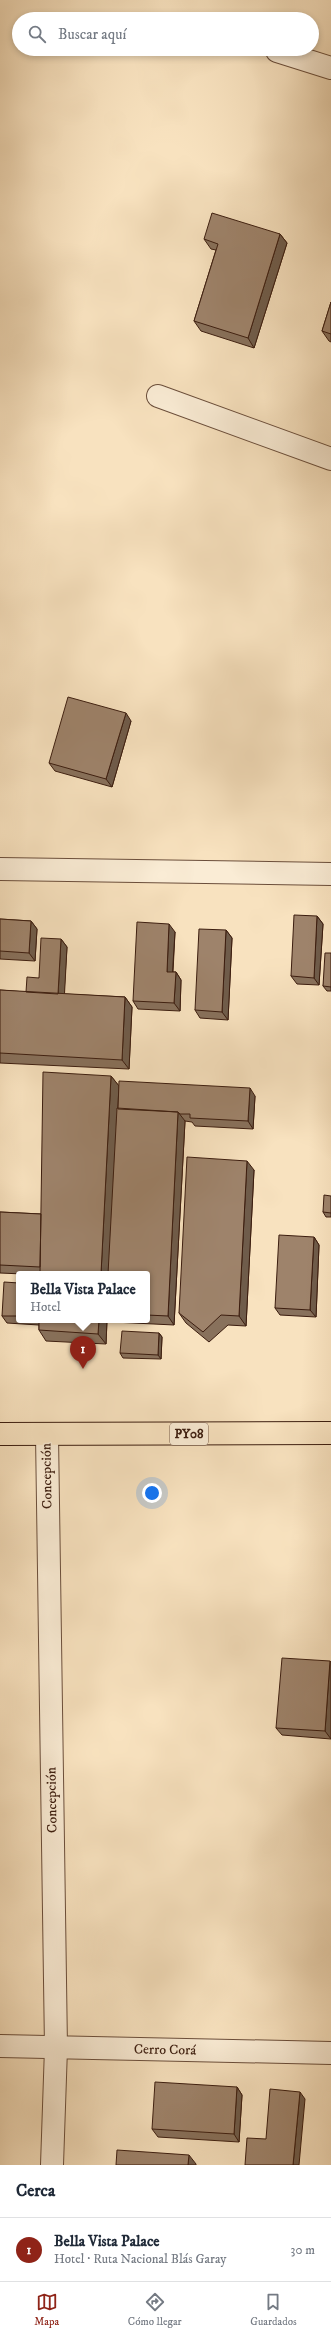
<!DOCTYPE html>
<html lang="es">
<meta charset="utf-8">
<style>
body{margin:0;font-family:"IM FELL DW Pica",serif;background:#f6f6f7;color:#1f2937}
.you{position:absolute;left:152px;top:1493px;width:14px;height:14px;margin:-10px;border:3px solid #fff;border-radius:50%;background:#1a73e8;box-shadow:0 0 0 6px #1a73e833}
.badge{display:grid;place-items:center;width:26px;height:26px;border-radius:50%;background:#8f2418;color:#fff;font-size:13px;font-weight:700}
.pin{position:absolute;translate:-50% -33px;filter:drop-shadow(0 1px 2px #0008)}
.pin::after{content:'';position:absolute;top:21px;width:14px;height:12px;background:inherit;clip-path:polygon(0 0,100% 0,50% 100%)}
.popup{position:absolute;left:16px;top:1271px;width:134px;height:52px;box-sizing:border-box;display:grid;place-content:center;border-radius:4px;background:#fff;filter:drop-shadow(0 1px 3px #0005);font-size:13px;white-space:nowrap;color:#747a83}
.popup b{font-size:15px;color:#1f2937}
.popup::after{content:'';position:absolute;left:50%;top:100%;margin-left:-8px;border:8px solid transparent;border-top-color:#fff}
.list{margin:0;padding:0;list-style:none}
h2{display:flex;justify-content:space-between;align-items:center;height:52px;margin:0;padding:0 16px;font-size:17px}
h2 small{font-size:13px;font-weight:400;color:#747a83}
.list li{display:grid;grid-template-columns:26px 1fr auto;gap:12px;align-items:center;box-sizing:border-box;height:64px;padding:0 16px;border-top:1px solid #e0e1e3}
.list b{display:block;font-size:15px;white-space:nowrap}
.list p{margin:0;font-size:13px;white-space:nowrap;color:#747a83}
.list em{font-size:13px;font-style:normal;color:#747a83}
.icon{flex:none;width:22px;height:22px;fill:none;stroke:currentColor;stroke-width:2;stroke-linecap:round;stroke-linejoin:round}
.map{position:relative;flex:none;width:331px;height:2165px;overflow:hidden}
.search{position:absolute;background:#fff;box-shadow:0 2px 6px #0003;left:12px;right:12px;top:12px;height:44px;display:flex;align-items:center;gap:10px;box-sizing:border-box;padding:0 14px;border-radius:22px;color:#747a83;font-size:15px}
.sheet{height:116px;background:#fff}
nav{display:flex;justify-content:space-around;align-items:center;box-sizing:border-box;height:56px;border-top:1px solid #e0e1e3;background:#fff;font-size:11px;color:#747a83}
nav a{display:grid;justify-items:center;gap:2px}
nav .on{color:#8f2418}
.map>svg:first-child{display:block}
</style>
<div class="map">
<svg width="331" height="2165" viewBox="0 0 331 2165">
<rect width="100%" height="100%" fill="#f8e2bf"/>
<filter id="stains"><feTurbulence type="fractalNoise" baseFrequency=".005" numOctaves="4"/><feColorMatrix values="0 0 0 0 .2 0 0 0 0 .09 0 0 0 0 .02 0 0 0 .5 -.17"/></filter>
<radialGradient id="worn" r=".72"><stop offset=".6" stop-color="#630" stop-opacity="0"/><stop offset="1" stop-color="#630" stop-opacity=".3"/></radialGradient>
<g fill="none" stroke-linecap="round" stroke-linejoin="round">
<defs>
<path id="minor" d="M277,51L331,68
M158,396L331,459
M0,869L331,874
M47,1435L56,2048L52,2165
M0,2046L331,2053"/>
<path id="trunk" d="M0,1434L331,1433"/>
</defs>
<use href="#minor" stroke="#6b4e3b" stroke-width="24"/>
<use href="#trunk" stroke="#3c1d0f" stroke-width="24"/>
<use href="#minor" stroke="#faecd5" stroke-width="22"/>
<use href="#trunk" stroke="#f8e2bf" stroke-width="22"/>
</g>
<path fill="#88715c" stroke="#3c1d0f" d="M280,234L287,243L254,348L201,331L194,321L216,250L211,249L204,239Z
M331,302V342L329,341L322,331Z
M131,721L112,787L55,771L49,763Z
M317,916L323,924L319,985L297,984L291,976Z
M0,919L31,921L37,929L35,961L0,959Z
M226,930L232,938L228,1020L200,1018L195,1010Z
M175,932L173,972H176L181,980L180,1011L138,1009L133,1001Z
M61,939L67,947L64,994L125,997L132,1007L129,1069L0,1063V990L26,992L39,978Z
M331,953V991H327L323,986Z
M111,1076L119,1086L118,1109L255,1096L253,1129L195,1126L192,1122L185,1121L174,1325L113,1322L111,1320H147V1274H23L0,1273V1212L41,1214Z
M254,1170L246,1326L228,1325L209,1342L186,1323L179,1313Z
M331,1196V1217H326L323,1212Z
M314,1237L319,1245L316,1317L280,1315L275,1308Z
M19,1283V1320H107L106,1344L46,1341L39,1330V1325L7,1323L2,1316Z
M159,1333L162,1337L161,1359L123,1358L120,1353Z
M330,1661L331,1662V1739L282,1735L276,1728Z
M237,2087L242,2095L239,2142L158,2137L152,2129Z"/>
<path fill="#6f5c4b" stroke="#3c1d0f" d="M280,234L287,243L254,348L248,338Z
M126,713L131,721L112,787L106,779Z
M317,916L323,924L319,985L314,978Z
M31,921L37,929L35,961L29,953Z
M169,924L175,932L172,980L167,972Z
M226,930L232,938L228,1020L222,1012Z
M61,939L67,947L64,1003L58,996Z
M176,972L181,980L180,1011L174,1003Z
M125,997L132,1007L129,1069L122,1060Z
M111,1076L119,1086L109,1274H101Z
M250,1088L255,1096L253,1129L248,1121Z
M178,1112L185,1121L174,1325L168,1316Z
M247,1161L254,1170L246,1326L239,1316Z
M314,1237L319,1245L316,1317L310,1310Z
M99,1320H107L106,1344L98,1334Z
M159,1333L162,1337L161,1359L158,1355Z
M330,1661L331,1662V1739L325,1731Z
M237,2087L242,2095L239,2142L234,2134Z
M300,2092L305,2099L299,2165H293Z
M189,2155L196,2164V2165H188Z"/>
<path fill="#9e836b" stroke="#3c1d0f" d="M212,213L280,234L248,338L194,321L218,244L204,239Z
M331,302V334L322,331Z
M68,697L126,713L106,779L49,763Z
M294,915L317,916L314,978L291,976Z
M0,919L31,921L29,953L0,951Z
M137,922L169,924L167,972H176L174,1003L133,1001Z
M199,929L226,930L222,1012L195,1010Z
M41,938L61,939L58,994L26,992L27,977L39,978Z
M325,953H331V987L323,986Z
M0,990L125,997L122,1060L0,1053Z
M43,1072L111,1076L101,1274H40Z
M119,1081L250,1088L248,1121L190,1118V1114H180L178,1112L118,1109Z
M117,1108L178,1112L168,1316L147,1315V1274H108Z
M187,1157L247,1161L239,1316L221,1315L203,1332L179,1313Z
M324,1195L331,1196V1213L323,1212Z
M0,1212L41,1214L40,1267L0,1265Z
M279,1235L314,1237L310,1310L275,1308Z
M4,1282L19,1283V1316H2Z
M39,1320H99L98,1334L39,1330Z
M122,1331L159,1333L158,1355L120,1353Z
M282,1658L330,1661L325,1731L276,1728Z
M155,2082L237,2087L234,2134L152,2129Z
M270,2089L300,2092L293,2165H245L247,2138L266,2139Z
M117,2150L189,2155L188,2165H116Z"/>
<g text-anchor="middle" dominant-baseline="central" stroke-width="3" stroke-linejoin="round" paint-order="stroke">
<rect fill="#faecd5" stroke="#755b4a" stroke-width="1" x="170" y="1423" width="38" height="22" rx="3"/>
<g font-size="13" font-weight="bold" fill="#3c1d0f">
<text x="189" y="1434">PY08</text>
</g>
<g font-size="14" fill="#3c1d0f" stroke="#faecd5">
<text transform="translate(47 1476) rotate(-91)">Concepción</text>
<text transform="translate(52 1800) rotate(-91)">Concepción</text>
<text transform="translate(165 2050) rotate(1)">Cerro Corá</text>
</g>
</g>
<rect width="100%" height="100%" filter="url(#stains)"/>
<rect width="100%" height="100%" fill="url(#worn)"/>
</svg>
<div class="you"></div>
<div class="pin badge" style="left:83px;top:1369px">1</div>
<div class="popup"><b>Bella Vista Palace</b>Hotel</div>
<div class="search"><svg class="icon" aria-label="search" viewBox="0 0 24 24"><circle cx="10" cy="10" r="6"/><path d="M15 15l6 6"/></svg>Buscar aquí</div>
</div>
<section class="sheet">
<h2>Cerca<small></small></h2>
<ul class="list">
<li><span class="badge">1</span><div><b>Bella Vista Palace</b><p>Hotel · Ruta Nacional Blás Garay</p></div><em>30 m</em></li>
</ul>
</section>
<nav>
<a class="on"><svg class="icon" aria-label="map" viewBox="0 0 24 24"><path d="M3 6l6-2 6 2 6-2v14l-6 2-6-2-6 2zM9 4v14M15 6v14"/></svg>Mapa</a>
<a><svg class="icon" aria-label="directions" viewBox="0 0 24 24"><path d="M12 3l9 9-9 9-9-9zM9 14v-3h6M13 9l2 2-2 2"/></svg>Cómo llegar</a>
<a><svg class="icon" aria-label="saved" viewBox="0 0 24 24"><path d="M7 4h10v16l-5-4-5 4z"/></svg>Guardados</a>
</nav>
